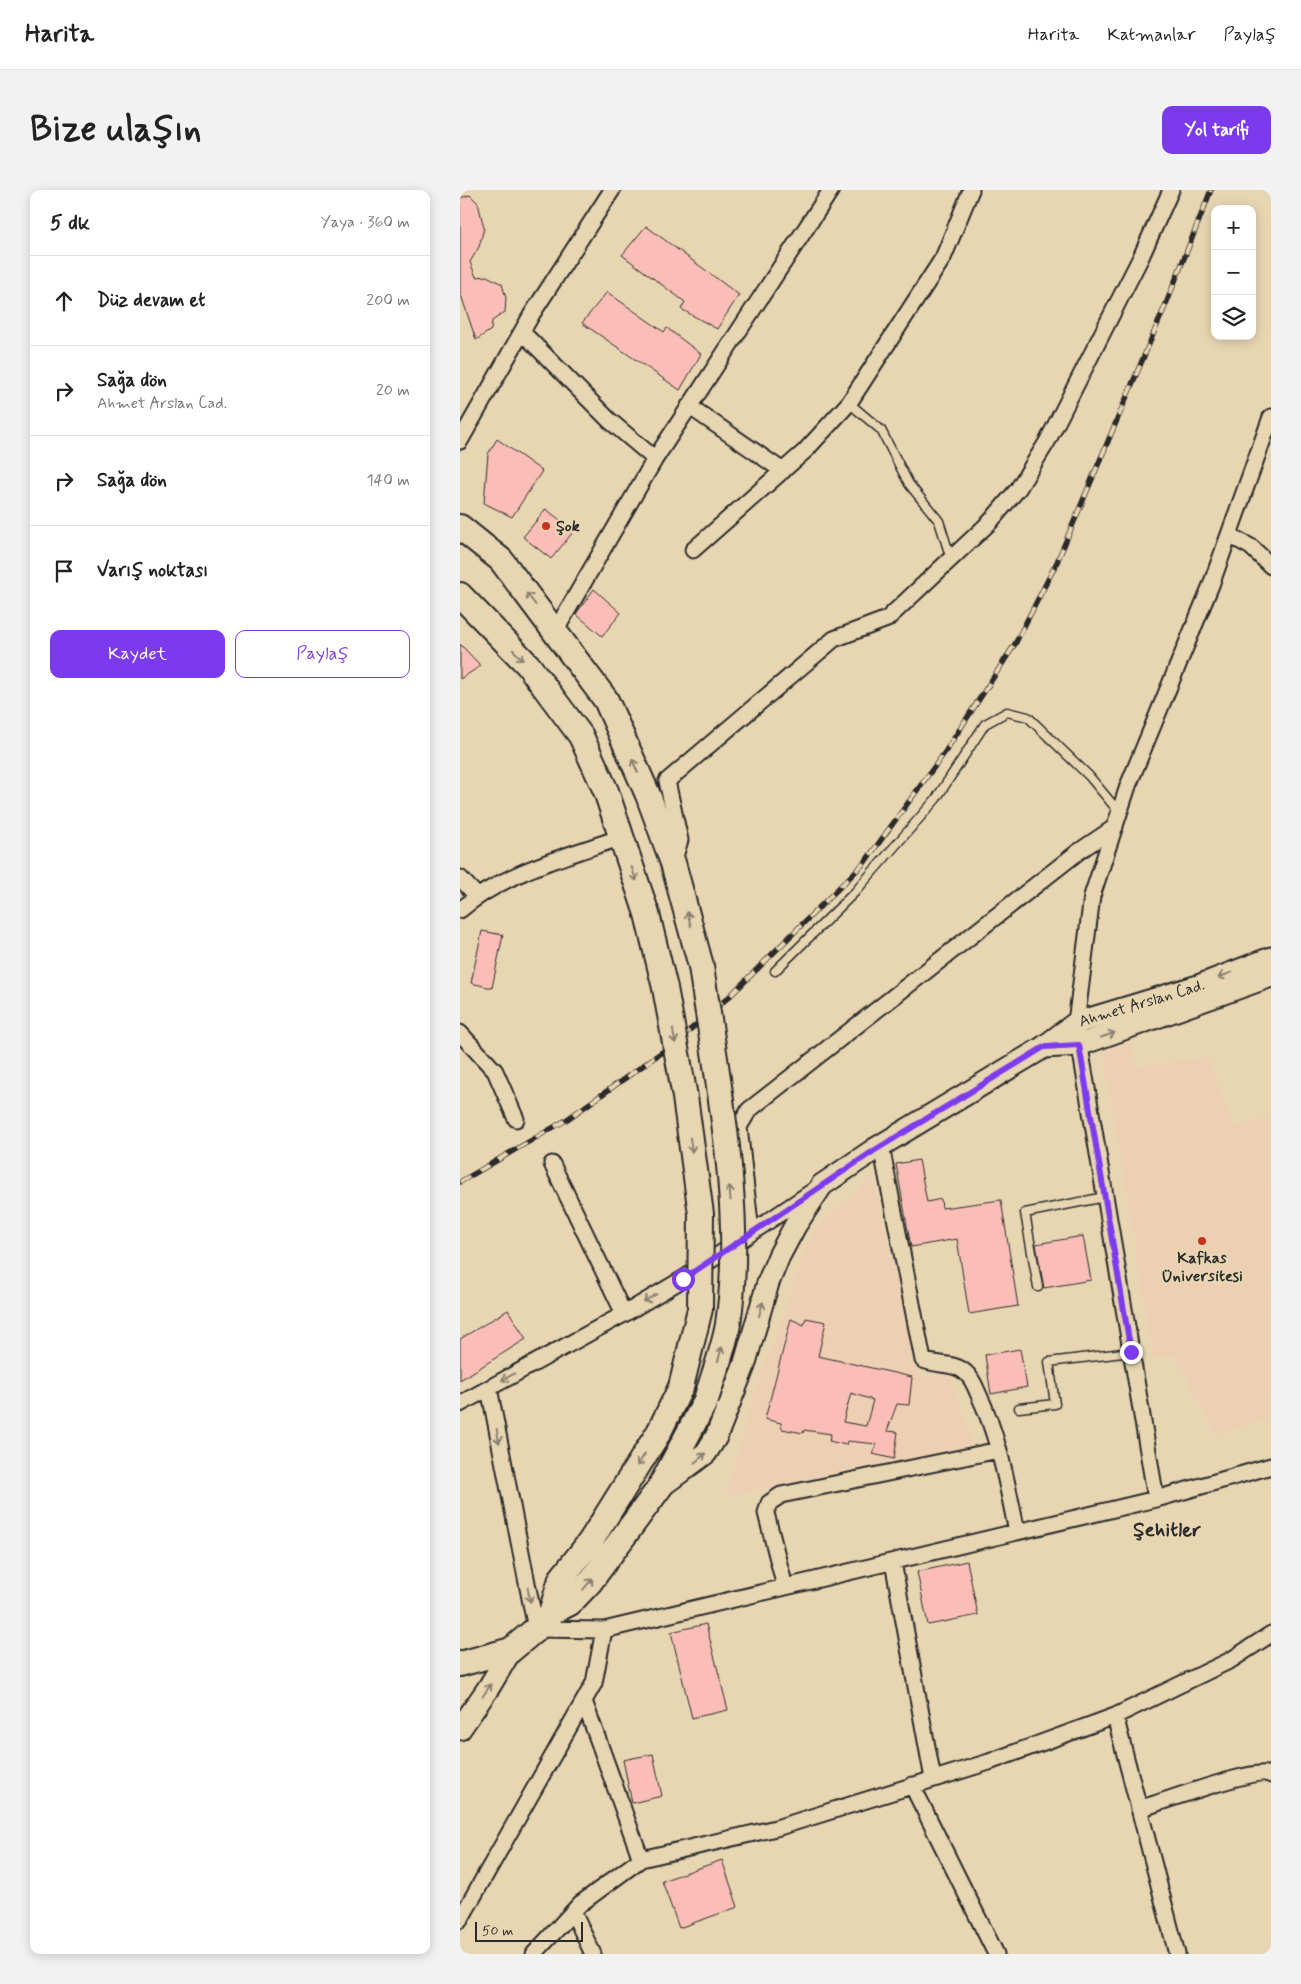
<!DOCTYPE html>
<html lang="tr">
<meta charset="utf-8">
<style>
body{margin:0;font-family:Mynerve,sans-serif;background:#f2f2f2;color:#222}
.controls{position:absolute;right:15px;top:15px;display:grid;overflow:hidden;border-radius:10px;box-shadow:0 2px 12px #0003}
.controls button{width:45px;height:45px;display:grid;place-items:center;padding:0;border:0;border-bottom:1px solid #e0e0e0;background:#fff;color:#222;font:25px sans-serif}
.scale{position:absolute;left:15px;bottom:12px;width:108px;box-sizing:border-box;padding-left:5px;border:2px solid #2b2b2b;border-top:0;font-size:14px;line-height:18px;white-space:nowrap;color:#2b2b2b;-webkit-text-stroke:4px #e8d6b3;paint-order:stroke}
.stop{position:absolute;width:15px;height:15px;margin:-11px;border:4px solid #7c3aed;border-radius:50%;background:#fff}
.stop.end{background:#7c3aed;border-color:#fff;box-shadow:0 1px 5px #0008}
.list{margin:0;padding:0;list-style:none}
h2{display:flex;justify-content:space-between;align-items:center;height:65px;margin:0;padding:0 20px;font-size:21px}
h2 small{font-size:16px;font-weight:400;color:#767676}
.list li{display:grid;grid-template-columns:32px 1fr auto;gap:15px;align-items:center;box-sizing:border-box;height:90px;padding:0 20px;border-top:1px solid #e0e0e0}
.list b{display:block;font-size:19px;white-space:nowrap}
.list p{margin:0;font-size:16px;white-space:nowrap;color:#767676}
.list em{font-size:16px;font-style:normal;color:#767676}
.actions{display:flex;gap:10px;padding:15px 20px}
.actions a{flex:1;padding:11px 0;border:1px solid #7c3aed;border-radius:10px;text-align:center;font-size:18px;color:#7c3aed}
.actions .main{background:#7c3aed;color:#fff}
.icon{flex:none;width:28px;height:28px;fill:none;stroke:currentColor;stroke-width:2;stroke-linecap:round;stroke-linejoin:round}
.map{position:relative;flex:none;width:811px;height:1764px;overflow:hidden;border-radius:10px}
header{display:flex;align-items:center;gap:30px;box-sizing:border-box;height:70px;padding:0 25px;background:#fff;border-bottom:1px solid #e0e0e0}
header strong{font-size:24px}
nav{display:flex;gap:28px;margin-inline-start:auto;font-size:18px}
.intro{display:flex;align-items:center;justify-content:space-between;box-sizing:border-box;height:120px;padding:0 30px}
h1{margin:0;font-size:35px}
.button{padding:12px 22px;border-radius:10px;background:#7c3aed;color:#fff;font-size:18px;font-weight:700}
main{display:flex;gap:30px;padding:0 30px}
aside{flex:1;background:#fff;border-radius:10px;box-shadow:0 2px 12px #0003}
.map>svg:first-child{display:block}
</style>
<header>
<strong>Harita</strong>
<nav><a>Harita</a><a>Katmanlar</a><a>Paylaş</a></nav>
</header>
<div class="intro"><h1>Bize ulaşın</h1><a class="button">Yol tarifi</a></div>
<main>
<aside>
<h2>5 dk<small>Yaya · 360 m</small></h2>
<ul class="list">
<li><svg class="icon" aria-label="ahead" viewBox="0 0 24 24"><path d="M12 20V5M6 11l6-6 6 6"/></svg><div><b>Düz devam et</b></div><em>200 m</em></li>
<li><svg class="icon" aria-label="right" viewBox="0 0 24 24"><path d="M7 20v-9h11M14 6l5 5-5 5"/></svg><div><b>Sağa dön</b><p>Ahmet Arslan Cad.</p></div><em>20 m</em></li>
<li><svg class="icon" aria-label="right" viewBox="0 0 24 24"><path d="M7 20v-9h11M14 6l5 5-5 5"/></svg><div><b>Sağa dön</b></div><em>140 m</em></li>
<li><svg class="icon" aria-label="arrive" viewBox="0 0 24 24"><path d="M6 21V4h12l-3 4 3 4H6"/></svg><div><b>Varış noktası</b></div></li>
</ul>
<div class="actions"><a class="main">Kaydet</a><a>Paylaş</a></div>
</aside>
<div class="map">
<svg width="811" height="1764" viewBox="0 0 811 1764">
<rect width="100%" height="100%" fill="#e8d6b3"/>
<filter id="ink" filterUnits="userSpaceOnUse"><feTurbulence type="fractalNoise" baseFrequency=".02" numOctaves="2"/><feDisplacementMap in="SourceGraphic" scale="10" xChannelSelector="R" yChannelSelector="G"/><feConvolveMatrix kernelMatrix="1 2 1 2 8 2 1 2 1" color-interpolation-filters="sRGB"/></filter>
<g filter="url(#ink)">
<path fill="#edcfb4" d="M667,847L678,876L748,867L774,937L811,927V1227L756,1245L715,1165L693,1168L643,861L654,853Z
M412,987L461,1187L490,1184L514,1255L266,1306L290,1217L352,1041Z"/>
<path fill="#fabeb7" stroke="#2b2b2b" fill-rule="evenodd" d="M10,5L18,13L24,38L19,57L10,72L16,87L27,86L42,94L46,108L45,122L32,131L31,140L16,150L0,102V8Z
M186,36L279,105L257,139L221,119L225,112L162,65Z
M147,102L204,142L207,138L241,164L220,200L122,133Z
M37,249L82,281L52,327L24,313L28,264Z
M86,319L114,341L91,369L63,347Z
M134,399L161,423L142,446L116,424Z
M0,454L21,476L0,489Z
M22,741L43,745L32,798L11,793Z
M459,970L467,1012L481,1009L482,1018L541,1010L558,1116L509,1124L497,1049L451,1057L436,974Z
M623,1046L631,1090L584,1098L576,1054Z
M48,1120L66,1149L0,1190V1149Z
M346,1128L366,1132L358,1166L452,1187L449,1215L437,1214L427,1241L438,1242L434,1269L413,1264L417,1254L387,1251L386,1255L369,1251L371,1244L344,1240L343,1243L322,1239L321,1233L305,1229L331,1129L344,1135ZM391,1203L413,1210L406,1236L383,1232Z
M560,1159L567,1197L531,1204L525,1165Z
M507,1371L518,1425L468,1435L457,1382Z
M246,1434L268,1520L232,1528L211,1442Z
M193,1564L202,1606L172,1613L163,1570Z
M262,1670L278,1717L219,1738L202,1691Z"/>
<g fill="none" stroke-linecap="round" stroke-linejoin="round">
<defs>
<path id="lane" d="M389,213L421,240L449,294L479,331L491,369
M315,781L395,702L476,609L525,534L547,522L568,527L629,586L659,622
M578,1097L565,1023L645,1007
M559,1218L595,1214L589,1172L671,1162"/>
<path id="street" d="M62,142L149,230L195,269
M229,216L323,281
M0,251L72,124L152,0
M769,345L791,357L811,376
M233,360L345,261L389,213L483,68L511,0
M96,440L195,269L371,0
M213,673L220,650L207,591L374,449L427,429L530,332L558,299L587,252L681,67L711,0
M0,688L17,706
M0,720C45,682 107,666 162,647
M0,843L35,881L56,929
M421,956L463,1170C478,1176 494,1172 506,1183C512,1188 515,1196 518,1203C539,1247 547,1294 557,1342
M92,974L164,1124
M291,1042L279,937L289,920L618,662L655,637
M29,1198L76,1439L144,1440L696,1309L811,1276
M0,1214L164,1124L223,1089L356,999
M696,1309L616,833L632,706L668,596L751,395L811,227
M433,1372L473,1589
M325,1397L306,1323L309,1313L321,1305L539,1260
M124,1511L181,1669
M655,1526L717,1764
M452,1595L536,1764
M679,1619C700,1613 798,1576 811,1585
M113,1722L133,1764
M0,1730L134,1493L144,1440
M74,1764L120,1714L181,1669L316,1638L529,1572L655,1526L771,1470L811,1444"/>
<g id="secondary">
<path d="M584,857L619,855L811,786"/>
<path id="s1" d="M200,1297L246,1263L256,1247L284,1176L308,1093L319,1066L335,1036L362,995L415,959L584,857L616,833L738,796L811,768"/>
<path d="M0,1539L29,1497L51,1460"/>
</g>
<path id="primary" d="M0,337L41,370L146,510L188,605L213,673L241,776
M0,405L68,475L121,546L146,601L187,724L205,798
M91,1423L101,1389L130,1352L199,1242L221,1197
M0,1474L51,1460L76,1439L91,1423L110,1413L130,1392L200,1297L246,1210"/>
</defs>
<use href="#lane" stroke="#2b2b2b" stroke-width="11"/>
<use href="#street" stroke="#2b2b2b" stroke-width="19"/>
<use href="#secondary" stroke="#2b2b2b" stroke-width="25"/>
<use href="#primary" stroke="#2b2b2b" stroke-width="28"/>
<use href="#lane" stroke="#e8d6b3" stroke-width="8"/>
<use href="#street" stroke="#e8d6b3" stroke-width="15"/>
<use href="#secondary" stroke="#e8d6b3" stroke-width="21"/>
<use href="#primary" stroke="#e8d6b3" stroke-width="24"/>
<defs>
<path id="rail" d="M0,992L106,930L212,855L270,806L405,672L485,562L555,454L597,372L706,114L751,0"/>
</defs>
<use href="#rail" stroke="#2b2b2b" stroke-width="5.5"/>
<use href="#rail" stroke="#e8d6b3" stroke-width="4" stroke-dasharray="11" stroke-linecap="butt"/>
<defs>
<path id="primary-bridge" d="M241,776C257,890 285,1020 268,1134C264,1159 253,1186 246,1210
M205,798L225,907L241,1024L240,1119L221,1197"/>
</defs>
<use href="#primary-bridge" stroke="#2b2b2b" stroke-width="28" stroke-linecap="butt"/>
<use href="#primary-bridge" stroke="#e8d6b3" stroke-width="24"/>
</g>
<defs><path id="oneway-shaft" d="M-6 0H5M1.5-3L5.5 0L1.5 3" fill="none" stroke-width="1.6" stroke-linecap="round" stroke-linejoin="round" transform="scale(1.25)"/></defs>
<g stroke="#8a806f">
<use href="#oneway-shaft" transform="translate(71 409) rotate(-128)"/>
<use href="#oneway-shaft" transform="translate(58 465) rotate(46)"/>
<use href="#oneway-shaft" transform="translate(175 576) rotate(-113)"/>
<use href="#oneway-shaft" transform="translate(174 684) rotate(71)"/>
<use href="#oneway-shaft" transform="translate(229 729) rotate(-105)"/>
<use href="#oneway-shaft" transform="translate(765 785) rotate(159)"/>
<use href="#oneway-shaft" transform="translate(648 845) rotate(-19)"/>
<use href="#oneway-shaft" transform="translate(214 846) rotate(80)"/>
<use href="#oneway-shaft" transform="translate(231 955) rotate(82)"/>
<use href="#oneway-shaft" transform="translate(270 1003) rotate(-94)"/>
<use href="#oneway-shaft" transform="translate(190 1108) rotate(149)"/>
<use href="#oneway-shaft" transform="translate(301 1119) rotate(-74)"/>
<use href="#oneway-shaft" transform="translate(260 1164) rotate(-74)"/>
<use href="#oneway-shaft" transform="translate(48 1187) rotate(151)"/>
<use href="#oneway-shaft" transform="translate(38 1246) rotate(79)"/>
<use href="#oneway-shaft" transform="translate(240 1268) rotate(-41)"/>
<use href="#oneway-shaft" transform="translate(181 1270) rotate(122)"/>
<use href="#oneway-shaft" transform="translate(128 1394) rotate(-49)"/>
<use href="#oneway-shaft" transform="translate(69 1405) rotate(79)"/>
<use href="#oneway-shaft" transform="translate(27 1500) rotate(-56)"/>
</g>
</g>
<g fill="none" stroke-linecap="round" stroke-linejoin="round" filter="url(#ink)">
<path stroke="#7c3aed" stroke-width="6" d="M223,1089L415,960L584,857L619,855L671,1162"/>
</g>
<g fill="#c8321e" stroke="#e8d6b3" stroke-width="2">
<circle cx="86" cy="336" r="5"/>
<circle cx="742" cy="1051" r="5"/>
</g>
<g text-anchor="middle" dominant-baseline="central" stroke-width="4.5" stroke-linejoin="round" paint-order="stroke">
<g font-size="16" font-weight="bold" fill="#2b2b2b" stroke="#e8d6b3" text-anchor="start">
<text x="96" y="336">Şok</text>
<text x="742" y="1068" text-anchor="middle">Kafkas<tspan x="742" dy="18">Üniversitesi</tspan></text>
</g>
<g font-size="16" fill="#2b2b2b" stroke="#e8d6b3">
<text stroke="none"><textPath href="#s1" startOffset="721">Ahmet Arslan Cad.</textPath></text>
</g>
<g font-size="21" font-weight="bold" fill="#2b2b2b" stroke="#e8d6b3">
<text x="707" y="1340">Şehitler</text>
</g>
</g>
</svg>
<div class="controls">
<button>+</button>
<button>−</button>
<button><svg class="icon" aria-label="layers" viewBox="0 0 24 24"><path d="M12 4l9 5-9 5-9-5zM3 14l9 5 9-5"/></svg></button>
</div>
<div class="scale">50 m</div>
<div class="stop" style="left:223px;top:1089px"></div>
<div class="stop end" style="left:671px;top:1162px"></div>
</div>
</main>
